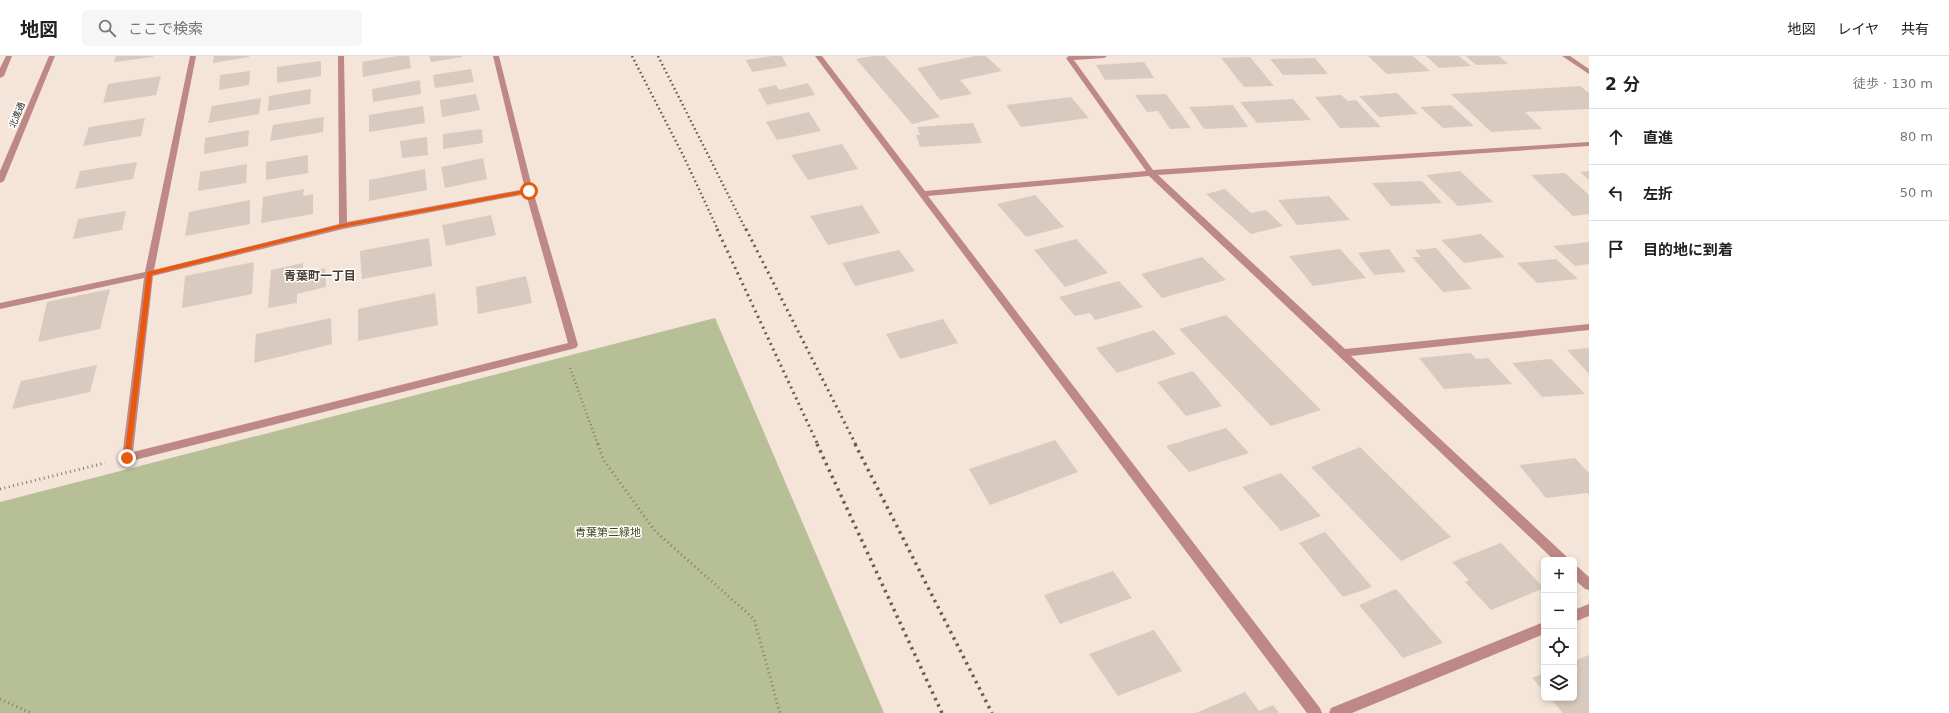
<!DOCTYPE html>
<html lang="ja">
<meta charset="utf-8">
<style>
body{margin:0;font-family:"DejaVu Sans","Noto Sans JP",sans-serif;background:#f6f6f6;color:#222}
.controls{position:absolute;right:12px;bottom:12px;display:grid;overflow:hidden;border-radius:6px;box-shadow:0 2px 6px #0003}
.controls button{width:36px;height:36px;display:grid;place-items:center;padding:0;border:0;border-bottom:1px solid #e0e0e0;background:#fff;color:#222;font:20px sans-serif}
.stop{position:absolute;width:12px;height:12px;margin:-9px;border:3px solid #ea580c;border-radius:50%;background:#fff}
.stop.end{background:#ea580c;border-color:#fff;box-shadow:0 1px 4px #0008}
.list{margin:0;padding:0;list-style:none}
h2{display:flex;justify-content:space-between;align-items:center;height:52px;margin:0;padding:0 16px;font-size:17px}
h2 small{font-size:13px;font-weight:400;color:#767676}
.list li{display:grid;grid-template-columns:26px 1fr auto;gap:12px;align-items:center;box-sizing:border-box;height:56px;padding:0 16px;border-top:1px solid #e0e0e0}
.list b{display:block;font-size:15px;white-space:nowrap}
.list em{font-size:13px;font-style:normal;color:#767676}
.icon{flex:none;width:22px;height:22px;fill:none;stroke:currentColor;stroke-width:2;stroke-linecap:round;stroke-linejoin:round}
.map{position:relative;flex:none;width:1589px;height:657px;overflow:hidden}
header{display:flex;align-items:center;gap:24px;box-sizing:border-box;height:56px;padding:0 20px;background:#fff;border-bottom:1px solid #e0e0e0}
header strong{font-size:19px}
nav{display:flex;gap:22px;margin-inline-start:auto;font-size:14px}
.search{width:280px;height:36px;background:#f6f6f6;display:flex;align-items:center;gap:10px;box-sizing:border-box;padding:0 14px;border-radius:6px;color:#767676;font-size:15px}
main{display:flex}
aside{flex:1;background:#fff}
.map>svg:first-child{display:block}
</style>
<header>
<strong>地図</strong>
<div class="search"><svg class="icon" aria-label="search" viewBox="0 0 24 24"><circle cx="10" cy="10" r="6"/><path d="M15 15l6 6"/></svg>ここで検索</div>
<nav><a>地図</a><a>レイヤ</a><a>共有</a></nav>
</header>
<main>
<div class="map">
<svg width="1589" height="657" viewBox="0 0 1589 657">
<rect width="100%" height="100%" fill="#f4e5d8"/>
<path fill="#b7bf96" d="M715,262L884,657H0V446Z"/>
<path fill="#d8cabe" d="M116,0H153V1L114,6Z
M214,0H249V1L213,7Z
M397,0H409L411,12L363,21L362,6Z
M429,0H462V1L431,6Z
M772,0H782L787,10L752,16L746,4Z
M872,0H885L940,61L912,68L856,3Z
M975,0H986L1002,15L960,24L972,38L940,44L917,12Z
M1368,0H1413L1430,15L1387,18Z
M1426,0H1459L1471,10L1439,12Z
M1466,0H1499L1508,8L1476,9Z
M1250,1L1274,30L1244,31L1221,2Z
M1315,2L1328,18L1283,19L1270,3Z
M321,5V20L277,27V11Z
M1144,6L1154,22L1105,24L1096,9Z
M471,13L474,26L435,32L433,19Z
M250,15L249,29L219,34L220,19Z
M161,20L156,39L103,47L108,28Z
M420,24L421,38L373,46L372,33Z
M808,27L815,39L767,49L758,33L776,29L779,34Z
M1580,30L1589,37V53L1525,56L1542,73L1491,76L1451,38Z
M311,33L310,48L268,55L269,40Z
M1397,37L1418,58L1379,61L1359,40Z
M476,38L480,54L442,61L440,44Z
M1166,38L1191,72L1170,73L1158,55L1147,56L1135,39Z
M1341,39L1348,45L1356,44L1381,71L1340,72L1315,41Z
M1071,41L1089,62L1021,71L1006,49Z
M261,42L259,58L208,67L212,50Z
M1293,43L1311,64L1257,67L1240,46Z
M1233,49L1248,71L1204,73L1189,51Z
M1451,49L1474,70L1443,72L1420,51Z
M423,50L425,67L369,76V59Z
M809,56L821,75L777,84L766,66Z
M324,61L323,76L270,85L273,69Z
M145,62L141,80L83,90L89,71Z
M973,67L982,87L920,91L916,79H920L917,71Z
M482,73L483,87L443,93V78Z
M249,74L248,90L204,98L205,82Z
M427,81L428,99L402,102L400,85Z
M842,88L858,113L808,124L791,99Z
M308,99V117L266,124V106Z
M483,102L487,123L445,132L441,111Z
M137,106L133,123L75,133L80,115Z
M247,108L246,127L198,135L200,116Z
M425,113L427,134L369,145V124Z
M1460,115L1493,146L1458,150L1426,119Z
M1589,115V124L1580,116Z
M1565,117L1589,139V158L1573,160L1531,119Z
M1422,125L1442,147L1391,150L1372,127Z
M304,133L303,140L313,138V158L261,167L263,141Z
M1225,133L1251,157L1266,154L1283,170L1251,178L1206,138Z
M1035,139L1064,171L1026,181L997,148Z
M1329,140L1350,164L1297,169L1278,144Z
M250,144V168L185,180L189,156Z
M862,149L880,177L828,189L810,160Z
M126,155L122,174L73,183L78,163Z
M491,159L496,179L446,190L442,169Z
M1481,178L1505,201L1464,207L1441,184Z
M429,182L432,210L362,223L360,195Z
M1076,183L1108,217L1065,231L1034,194Z
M1589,186V208L1575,210L1553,190Z
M1436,192L1472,233L1443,236L1412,201H1421L1415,194Z
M1340,193L1366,222L1313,230L1289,200Z
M1389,193L1406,216L1374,219L1358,197Z
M899,194L915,215L855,230L842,207Z
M1202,201L1226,224L1162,242L1141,218Z
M1556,203L1578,223L1537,227L1517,207Z
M254,206L252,238L182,252L185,220Z
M303,207V217L325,212L326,231L297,238V247L268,252L271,214Z
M526,220L532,247L478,258L476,231Z
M1119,225L1143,251L1095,264L1090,257L1075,260L1059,241Z
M110,233L100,273L38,286L47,246Z
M435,237L438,269L358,285V253Z
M1226,259L1321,354L1271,370L1179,273Z
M331,262L332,288L254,307L256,278Z
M943,263L958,287L900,303L886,278Z
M1154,274L1176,298L1117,317L1096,292Z
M1589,292V318L1567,294Z
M1471,297L1476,303L1488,302L1512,328L1444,333L1419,302Z
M1551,303L1585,338L1542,341L1512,307Z
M97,309L90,336L12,353L21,325Z
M1193,315L1222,350L1186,360L1157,326Z
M1226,372L1249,397L1189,416L1166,390Z
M1055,384L1078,416L990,449L969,413Z
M1360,391L1451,481L1401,505L1311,411Z
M1575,402L1589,417V439L1587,437L1546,442L1519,409Z
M1281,417L1321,460L1281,475L1242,431Z
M1325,476L1372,531L1343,541L1299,487Z
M1501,487L1544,532L1491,554L1465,526L1469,524L1452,506Z
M1113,515L1132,542L1060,568L1044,539Z
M1396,533L1443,587L1403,602L1359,549Z
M1154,574L1182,615L1118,640L1089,598Z
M1589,599V657H1563L1550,642H1574V605Z
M1544,617V635L1532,622Z
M1245,636L1259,655L1273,649L1279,657H1196Z"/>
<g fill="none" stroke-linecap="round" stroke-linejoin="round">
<path stroke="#867c73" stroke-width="2.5" stroke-dasharray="1 3" stroke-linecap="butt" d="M570,312L598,389"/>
<path stroke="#867c73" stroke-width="3" stroke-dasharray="1 3.5" stroke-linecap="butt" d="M598,388L603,403L655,475L754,563L780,657
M0,433L105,407
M0,643L31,657"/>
<path fill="#be8886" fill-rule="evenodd" d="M190,0H196L154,214L339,168L338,0H344L347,166L525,133L493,0H499L533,135L578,289L576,292L127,406L123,405L122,402L144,222L0,253V247L145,216ZM526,138L568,287L133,396L153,220L343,173Z
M815,0H822L925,135L1146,115L1066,2L1069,0H1107L1104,2L1074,4L1153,114L1589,86V90L1158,119L1345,293L1589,268V274L1351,300L1566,500L1568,504H1554L1149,120L928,140L1320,652L1322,657H1307Z
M1562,0H1570L1589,13V18Z
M1574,510L1578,511L1589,521V534L1585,533L1574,523Z
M1589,548V560L1574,566V554Z
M1544,566V578L1352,657H1329L1331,652Z"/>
<path fill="#be8886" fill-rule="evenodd" d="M6,0H12L4,20L0,22V12Z
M49,0H55L4,125L0,127V115Z"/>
<path stroke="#655c55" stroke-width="2.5" stroke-dasharray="1.5 3" stroke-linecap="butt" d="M632,0L683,99L718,174
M658,0L746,174"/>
<path stroke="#655c55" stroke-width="3" stroke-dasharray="2 4" stroke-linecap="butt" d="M717,173L818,389
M746,173L856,389"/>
<path stroke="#655c55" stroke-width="3.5" stroke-dasharray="2.5 4.5" stroke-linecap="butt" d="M817,388L942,657
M855,388L992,657"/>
</g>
<path fill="#ea580c" d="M529,133L531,136L343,171L152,219L130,402L127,405L124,404L147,216L343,168Z"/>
<g text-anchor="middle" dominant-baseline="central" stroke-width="3" stroke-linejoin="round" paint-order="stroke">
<g font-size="9" fill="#1e1914" stroke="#fff">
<text transform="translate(17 59) rotate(-68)">北進通</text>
</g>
<g font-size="11" fill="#414818" stroke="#fff">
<text x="608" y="476">青葉第二緑地</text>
</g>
<g font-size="12" font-weight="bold" fill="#493e33" stroke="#fff">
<text x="320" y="220">青葉町一丁目</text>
</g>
</g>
</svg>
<div class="controls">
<button>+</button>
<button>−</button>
<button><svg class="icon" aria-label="locate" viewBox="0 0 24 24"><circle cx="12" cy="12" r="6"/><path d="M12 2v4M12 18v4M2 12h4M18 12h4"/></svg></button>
<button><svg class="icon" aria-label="layers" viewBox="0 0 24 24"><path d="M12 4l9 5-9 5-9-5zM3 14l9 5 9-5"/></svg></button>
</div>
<div class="stop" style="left:529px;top:135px"></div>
<div class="stop end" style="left:127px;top:402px"></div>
</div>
<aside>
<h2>2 分<small>徒歩 · 130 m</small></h2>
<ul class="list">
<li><svg class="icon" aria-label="ahead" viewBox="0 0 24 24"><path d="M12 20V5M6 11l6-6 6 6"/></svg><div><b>直進</b></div><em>80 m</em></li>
<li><svg class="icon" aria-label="left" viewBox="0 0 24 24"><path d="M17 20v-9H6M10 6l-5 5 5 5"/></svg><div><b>左折</b></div><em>50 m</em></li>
<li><svg class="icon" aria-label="arrive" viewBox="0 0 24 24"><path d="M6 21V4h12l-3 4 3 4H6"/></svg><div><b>目的地に到着</b></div></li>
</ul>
</aside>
</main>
